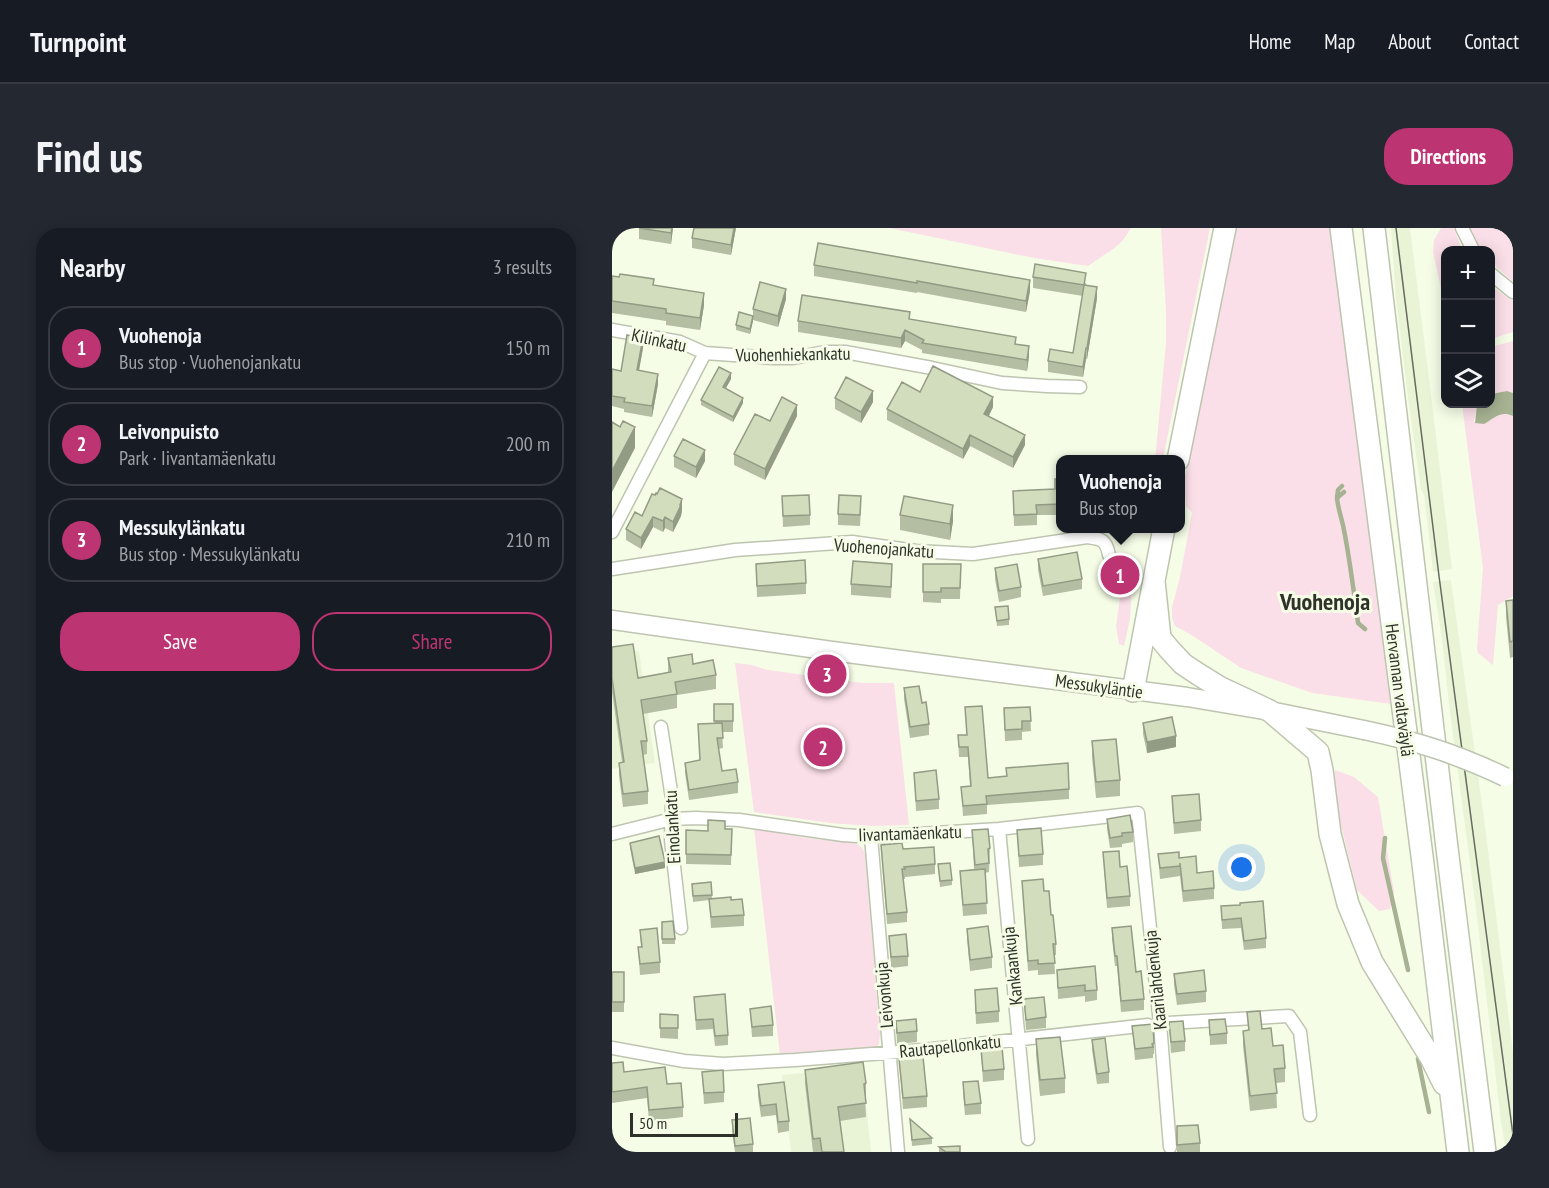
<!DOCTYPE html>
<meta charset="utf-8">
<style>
body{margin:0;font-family:"PT Sans Narrow",sans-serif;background:#242831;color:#f1f3f6}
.controls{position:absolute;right:18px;top:18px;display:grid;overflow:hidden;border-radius:12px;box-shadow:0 3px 15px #0003}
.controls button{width:54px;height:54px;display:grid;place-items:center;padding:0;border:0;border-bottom:2px solid #363941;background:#171b24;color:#f1f3f6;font:30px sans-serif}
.scale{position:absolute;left:18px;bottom:15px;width:108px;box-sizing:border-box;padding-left:6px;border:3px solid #2e3229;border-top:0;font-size:16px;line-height:21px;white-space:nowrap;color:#2e3229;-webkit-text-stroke:4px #f5fde7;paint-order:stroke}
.you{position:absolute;left:630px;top:640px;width:21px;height:21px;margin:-15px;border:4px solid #fff;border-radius:50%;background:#1a73e8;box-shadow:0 0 0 9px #1a73e833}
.badge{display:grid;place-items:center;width:39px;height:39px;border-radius:50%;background:#bc3472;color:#fff;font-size:20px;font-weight:700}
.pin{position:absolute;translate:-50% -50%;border:3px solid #fff;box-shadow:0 2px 6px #0006}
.popup{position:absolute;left:444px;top:227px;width:129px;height:78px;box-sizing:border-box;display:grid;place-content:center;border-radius:12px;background:#171b24;filter:drop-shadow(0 2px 4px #0005);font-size:20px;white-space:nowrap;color:#9ea1a6}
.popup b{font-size:22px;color:#f1f3f6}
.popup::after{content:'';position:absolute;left:50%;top:100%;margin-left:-12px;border:12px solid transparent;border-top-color:#171b24}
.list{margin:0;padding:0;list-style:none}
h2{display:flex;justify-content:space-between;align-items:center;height:78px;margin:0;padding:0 24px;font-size:26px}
h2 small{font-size:20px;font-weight:400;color:#9ea1a6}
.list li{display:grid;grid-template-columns:39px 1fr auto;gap:18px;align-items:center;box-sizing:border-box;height:84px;margin:0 12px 12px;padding:0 12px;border:2px solid #363941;border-radius:24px}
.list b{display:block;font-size:22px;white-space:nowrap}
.list p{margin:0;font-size:20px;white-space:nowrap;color:#9ea1a6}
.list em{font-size:20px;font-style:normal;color:#9ea1a6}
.actions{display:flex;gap:12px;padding:18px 24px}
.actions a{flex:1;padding:14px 0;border:2px solid #bc3472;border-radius:24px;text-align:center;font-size:21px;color:#bc3472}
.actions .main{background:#bc3472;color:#fff}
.icon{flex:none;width:33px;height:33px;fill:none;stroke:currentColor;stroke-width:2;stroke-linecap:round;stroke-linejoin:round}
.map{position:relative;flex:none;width:901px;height:924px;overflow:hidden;border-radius:24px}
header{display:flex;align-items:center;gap:36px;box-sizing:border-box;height:84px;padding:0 30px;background:#171b24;border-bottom:2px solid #363941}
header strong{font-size:28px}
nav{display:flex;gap:33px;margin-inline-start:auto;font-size:21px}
.intro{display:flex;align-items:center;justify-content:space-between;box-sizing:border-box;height:144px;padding:0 36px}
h1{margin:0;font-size:42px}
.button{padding:15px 27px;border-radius:24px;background:#bc3472;color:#fff;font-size:21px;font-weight:700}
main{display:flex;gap:36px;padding:0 36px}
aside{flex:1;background:#171b24;border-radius:24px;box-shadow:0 3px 15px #0003}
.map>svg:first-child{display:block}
</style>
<header>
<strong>Turnpoint</strong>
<nav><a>Home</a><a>Map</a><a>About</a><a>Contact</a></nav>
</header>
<div class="intro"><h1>Find us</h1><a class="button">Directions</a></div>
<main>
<aside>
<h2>Nearby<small>3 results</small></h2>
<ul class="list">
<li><span class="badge">1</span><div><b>Vuohenoja</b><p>Bus stop · Vuohenojankatu</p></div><em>150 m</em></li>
<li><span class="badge">2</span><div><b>Leivonpuisto</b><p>Park · Iivantamäenkatu</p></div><em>200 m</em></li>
<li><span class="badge">3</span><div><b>Messukylänkatu</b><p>Bus stop · Messukylänkatu</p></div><em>210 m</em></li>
</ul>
<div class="actions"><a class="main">Save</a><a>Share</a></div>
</aside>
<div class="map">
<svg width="901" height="924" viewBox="0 0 901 924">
<rect width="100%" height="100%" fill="#f5fde7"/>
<path fill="#e9f4d7" d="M779,0H798L820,175L840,341L821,344L812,267L809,262L796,170L784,71Z
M839,352L873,598L901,824V924H894L889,894L864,681L838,484L830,412L821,354Z
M0,419L27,423L43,535L0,541Z
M250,840L259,924H179L170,847Z"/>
<path fill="#fbdfe8" d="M277,0H519L512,11L504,19L476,38L422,30Z
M549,0H598L551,231L543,232L554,115V84Z
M625,0H718L779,476L700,465L629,440L578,406L563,398L560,390V379L568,349L580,285L574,278L572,254Z
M829,0H842L850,22H834L833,79L821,24L822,12Z
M858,0H901V54L879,34V22H869L866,19Z
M879,58L901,73V104L879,111Z
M901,113V165L895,163L879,166V119Z
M850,176H865L862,194L872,196C882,190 889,182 901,188V368L886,377L881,437L866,425L865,421L871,340Z
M510,356H520L518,391L512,418L507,416L504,398Z
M123,435L140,437L156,442L251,455H282L297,597L259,598L218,595L142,584Z
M723,542L742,549L766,569L782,664L778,681L767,683L745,662L723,573Z
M142,601L195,610L242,615C248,617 251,620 253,626L268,805L267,816L265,818L168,827Z"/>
<path fill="#a6b292" d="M895,163L901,165V188C889,182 882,190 872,196L863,195L865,176H879V166Z"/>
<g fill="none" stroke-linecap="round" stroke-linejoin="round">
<path stroke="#a6b292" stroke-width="4.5" d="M732,264L725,270C726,281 730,291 732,302C738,333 742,364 746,395L753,401
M725,270L726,262L730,258
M773,610L771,630L796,742
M806,831L817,884"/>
<defs>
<path id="street" d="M850,0L861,22
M879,46L901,64
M0,102L68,114L93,125
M0,304L93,125L161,130H181L213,124H233L320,140L390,155L435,158L468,159
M0,341L123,322L240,314L304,323L361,326L475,309C489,311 494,311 497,327
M49,499L60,570L59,612L69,700
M387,601L416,911
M0,606L60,591L84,590L127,592L231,607L259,609L387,601L526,585L548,796L558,919
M259,609L286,924
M556,795L677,788L688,804L698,887
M0,820L72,833L111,836L183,832L311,822L536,797"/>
<path id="primary" d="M0,392L220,423L575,469L658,483L752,502"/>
<path id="highway" d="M729,0L810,628L846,924
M762,0L835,620L873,924
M566,232L613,0
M542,353L548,410L557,421L571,436L586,446L607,459L658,483L706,524L710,542L718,606L736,676L760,734L819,830L832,856
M521,463L552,300"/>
</defs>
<use href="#street" stroke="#bdc5b0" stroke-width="15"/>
<use href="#primary" stroke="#bdc5b0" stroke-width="21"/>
<use href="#highway" stroke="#bdc5b0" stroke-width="24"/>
<use href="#street" stroke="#fff" stroke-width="12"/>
<use href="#primary" stroke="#fff" stroke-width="18"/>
<use href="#highway" stroke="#fff" stroke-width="21"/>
<path stroke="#666b5f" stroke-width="1.5" d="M784,0L827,348L901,907"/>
<defs>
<path id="primary-bridge" d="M752,502C804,513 845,526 893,549"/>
</defs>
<use href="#primary-bridge" stroke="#bdc5b0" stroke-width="21" stroke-linecap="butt"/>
<use href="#primary-bridge" stroke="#fff" stroke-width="18"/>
</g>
<path fill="#b4bea3" d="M27,0H61L59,16L27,11Z
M82,0H124L119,27L80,20V10Z
M202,37L418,63L414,84L305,64V65L202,48Z
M0,48L42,57L92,77L88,102L54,97V93L0,85Z
M421,49L474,55V58L485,70L475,131H474L471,149L436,144V133L461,125L471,68L421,60Z
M174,71L166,99L141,92L138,106L124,102V97L141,88V81Z
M298,91L404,116L417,128L415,143L310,125V122L293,113L289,120L186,104V93Z
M31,120L27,142L46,156L40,189L12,184V181L0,178V141L9,143Z
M119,151L114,160L131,175L121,194L89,177V172Z
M308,164L381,179L377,188L413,217L401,240L358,218L351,231L275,192V181Z
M223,170L261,174L249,195L223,181Z
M185,188L153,252L122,237V226L158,193Z
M62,228L93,233L84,250L62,239Z
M448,251V287H425V297L402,298L401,263L443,261Z
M170,268L198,287V297L171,299Z
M249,278L248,298L226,297V286Z
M70,282L69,288L61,304L53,300L51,304L41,299L29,321L14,312V301L30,288Z
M288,287L341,293L338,312L288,302Z
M426,331L470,351V361L431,368L426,342Z
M144,336L194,355V366L145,369Z
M311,336H349L348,371H329V375L311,374Z
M383,340L409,359V369L387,374L383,351Z
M280,347L279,370L239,367V356Z
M901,372V429L898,430L894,389V373Z
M383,379L397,391V397L385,398Z
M0,419L26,450L56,444V430L81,436L104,447V461L65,467V480L31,486L35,513V526L31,527L36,563V576L11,579L7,548V535L10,534L0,464Z
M292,460L317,496V507L298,510L292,471Z
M102,476H121V504H110L111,520L106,521L110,543L126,554V565L77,572L73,545V535L88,532L86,496H102Z
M353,479L376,550L457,561V571L375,577V586L351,588L349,559L358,558L356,529H347L346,507H355Z
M418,479L419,503L410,504V512L393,513L392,480Z
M531,495L564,519L535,525L531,506Z
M480,513L508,552V568L484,570L480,529Z
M302,545L327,571V581L304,583Z
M560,568L589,592V603L562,606Z
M495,591L521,604V614L510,616V619L498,620L495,601Z
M113,601H120L119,637L74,636V602L96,603Z
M360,602L378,620L377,644L373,645L375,686L351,688L348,643L362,641Z
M405,602L431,626V637L407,639Z
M18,615L53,640L23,646L18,620Z
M269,617L291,621L323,636V646L293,649V651H291L295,684V694L275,696Z
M491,624L508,639L518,668V678L495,680Z
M546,626L567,630L602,660V671L571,674L568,648L548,651Z
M326,636L340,652V657L328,659Z
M410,653L432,663L439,687L444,716V727H442L443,746L426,747V742L416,743Z
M99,654L100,671L119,672L132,687V698L99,700L97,672L81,674L80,656Z
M628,677L654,710V720L632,722L629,700L610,701L609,678Z
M50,694L63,711V716H50Z
M500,700L532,771V782L509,784L505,738H503L500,711Z
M355,701L380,729V740L358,743L355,711Z
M28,702L48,734V745L28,747L26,719H29Z
M277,708L296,728V738L279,740Z
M445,742L485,762V772L473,774V768L446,771Z
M0,744H12V784H0Z
M562,746L594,763V774L565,777L562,757Z
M363,762L387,783V794L364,796Z
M82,769L116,807V817L103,818L101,801L84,802Z
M412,771L434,789V800L414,802Z
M138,781L161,797V808L140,809Z
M635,784L650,801L673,840V854L664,855L665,880L638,883L631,818V803L636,802Z
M48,786L66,787V811L48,810Z
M597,792L615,805V816L598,817Z
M284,793L305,803V814L285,816Z
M557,794L573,813V823L559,825Z
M520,798L542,815V826H541V830L523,832Z
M424,811L453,850V865L428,868L424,827Z
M480,812L497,844V855L485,856L480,822Z
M369,821L392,841V852L371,854Z
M287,831L315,868V879L291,881Z
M0,835L12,844L55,856L71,879V889L37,893L35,870L0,875Z
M193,842L254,855V869H253L254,889L228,893L232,924H201L193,856Z
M90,844L112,864V874L92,876Z
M172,854L177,893V903L166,905L164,887L149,889L146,868V857Z
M351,854L369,875V886L353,887L351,865Z
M298,891L320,910V916L300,918Z
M120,892L141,916V924H123L120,903Z
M565,898L588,915V924H565Z
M327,919L348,924H327Z"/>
<path fill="#929b84" d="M60,0H61L59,16V5Z
M122,0H124L119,27V17Z
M418,52V63L414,84V73Z
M485,59V70L475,131V120Z
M174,61V71L166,99V88Z
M92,65V77L88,102V90Z
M141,88V93L138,106V101Z
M293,102V113L289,120V110Z
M31,110V120L25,153V142Z
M417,118V128L415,143V132Z
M474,120V131L471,149V139Z
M119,145V151L111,165V159Z
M46,146V156L40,189V178Z
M261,163V174L249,195V184Z
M381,169V179L372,197V186Z
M131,170V175L121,194V189Z
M185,177V188L153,252V241Z
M23,199V220L0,264V243Z
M358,207V218L351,231V221Z
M413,207V217L401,240V229Z
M93,222V233L84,250V239Z
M70,271V282L69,288L61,304V294Z
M341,277V293L338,312V296Z
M41,289V299L29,321V310Z
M53,289V300L51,304V293Z
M564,508V519L535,525V514Z
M53,634V640L23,646V640Z"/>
<path fill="#d1ddbd" stroke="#929b84" stroke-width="1.5" d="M27,0H60L59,5Z
M82,0H122L119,17L80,10Z
M206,15L418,52L414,73L305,53V55L202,37Z
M423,36L474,45L472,57L421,49Z
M8,46L42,51L41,57L92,65L88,90L54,85V81L0,73V48L7,49Z
M148,54L174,61L166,88L141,81Z
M472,57L485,59L475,120H474L471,139L436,133L438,121L461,125Z
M190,67L298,84L297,91L404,109L403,116L417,118L415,132L310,115L312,112L293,102L289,110L186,93Z
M127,84L141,88L138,101L124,97Z
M15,107L31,110L25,142L46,146L40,178L12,174L13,170L0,168V141L9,143Z
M321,138L381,169L372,186L413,207L401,229L358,207L351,221L275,181L290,154L308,164Z
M107,139L119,145L111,159L131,170L121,189L89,172Z
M234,149L261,163L249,184L223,170Z
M170,169L185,177L153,241L122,226L143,186L158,193Z
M11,193L23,199L0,243V194L8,199Z
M71,211L93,222L84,239L62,228Z
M443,251H448V276L424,277L425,286L402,287L401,263L443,261Z
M48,260L70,271L68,277H69L61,294L53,289L51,293L41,289L29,310L14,301L23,284L30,288L40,266L43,267L44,265L45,266Z
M197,267L198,287L171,288L170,268Z
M227,267L249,268L248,287L226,286Z
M292,268L341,277L338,296L288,287Z
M465,324L470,351L431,358L426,331Z
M193,332L194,355L145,358L144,336Z
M241,333L280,336L279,359L239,356Z
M311,336H349L348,360H329V364H311Z
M405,336L409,359L387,363L383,340Z
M901,372V413L898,414L894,373Z
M396,378L397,391L385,393L383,379Z
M21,416L26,450L59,444L56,430L80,426L81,436L101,432L104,447L63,454L65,466L29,472L35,513H29L36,563L11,566L7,535L12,534L0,450V419Z
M307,458L310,475L314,474L317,496L298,499L292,460Z
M102,476H121V493H102Z
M370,478L376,550L395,548L394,540L456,535L457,561L374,568L375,576L351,578L349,559L359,558L356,519H347L346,507H355L353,479Z
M418,479L419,493H410V501L393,502L392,480Z
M560,489L564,508L535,514L531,495Z
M110,495L111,510H105L110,543L124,541L126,554L77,562L73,535L88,532L86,496Z
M504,511L508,552L484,554L480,513Z
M324,542L327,571L304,573L302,545Z
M587,566L589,592L562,595L560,568Z
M518,587L521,604L510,605V608L498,610L495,591Z
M96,592L113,593V601H120L119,627L74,626V602L96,603Z
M429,600L431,626L407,628L405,602Z
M376,601L378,620L376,621L377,635L363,637L360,602Z
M47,608L53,634L23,640L18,615Z
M290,615L291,621L322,619L323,636L292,639L293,641H290L295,684L275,686L269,617Z
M507,623L508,639L515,638L518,668L495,670L491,624Z
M567,624V630L584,628L585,645L601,643L602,660L571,663L568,635V638L548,640L546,626Z
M338,635L340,652L328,653L326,636Z
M373,641L375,675L351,677L348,643Z
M431,651L432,663H437L439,687H441L444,716H441L443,735L426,736V732L416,733L410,653Z
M99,654L100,667L81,668L80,656Z
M119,669V672L130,671L132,687L99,689L97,671Z
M651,673L654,710L632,713L629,690L610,692L609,678L628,677V675Z
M61,693L63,711H50V694Z
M376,698L380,729L358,732L355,701Z
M519,698L524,744L529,743L532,771L509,773L505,728H503L500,700Z
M45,700L48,734L28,736L26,719H30L28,702Z
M294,706L296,728L279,729L277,708Z
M483,738L485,762L473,763V757L446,760L445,742Z
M592,742L594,763L565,766L562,746Z
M0,744H12V774H0Z
M385,760L387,783L364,785L363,762Z
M113,766L116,807L103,808L101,791L84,792L82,769Z
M432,769L434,789L414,792L412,771Z
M159,778L161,797L140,799L138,781Z
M648,783L650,801L659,800L661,818L671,817L673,840L662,841L665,865L638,868L631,803L637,802L635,784Z
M48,786L66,787V800H48Z
M304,791L305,803L285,805L284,793Z
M613,791L615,805L598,807L597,792Z
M571,793L573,813L559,814L557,794Z
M541,796L542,815L540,816L541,819L523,821L520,798Z
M448,809L453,850L428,852L424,811Z
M493,810L497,844L485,846L480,812Z
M390,819L392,841L371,843L369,821Z
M311,829L315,868L291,870L287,831Z
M11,834L12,844L53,839L55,856L69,855L71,879L37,882L35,859L0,864V835Z
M251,834L254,855L252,856L254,875L226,879L232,924H210L208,910L201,911L193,842Z
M111,842L112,864L92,865L90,844Z
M366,853L369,875L353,877L351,854Z
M172,854L177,893L166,894L164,876L149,878L146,857Z
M138,890L141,916L123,918L120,892Z
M298,891L320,910L300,912Z
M586,897L588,915L565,917V898Z
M348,918V924H334L327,919Z"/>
<g text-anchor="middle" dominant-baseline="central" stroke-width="6" stroke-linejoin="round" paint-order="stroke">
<g font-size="18" fill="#2e3229" stroke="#f5fde7">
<text transform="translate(47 112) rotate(12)">Kilinkatu</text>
<text transform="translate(181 126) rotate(-1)">Vuohenhiekankatu</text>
<text transform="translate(272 320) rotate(4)">Vuohenojankatu</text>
<text transform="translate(487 458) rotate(8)">Messukyläntie</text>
<text transform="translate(788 462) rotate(83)">Hervannan valtaväylä</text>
<text transform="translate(60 599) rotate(-93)">Einolankatu</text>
<text transform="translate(298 605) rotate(-2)">Iivantamäenkatu</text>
<text transform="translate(400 738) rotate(-96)">Kankaankuja</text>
<text transform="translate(543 752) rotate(-96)">Kaarilahdenkuja</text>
<text transform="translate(272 767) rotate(-95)">Leivonkuja</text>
<text transform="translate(338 818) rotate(-6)">Rautapellonkatu</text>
</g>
<g font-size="24" font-weight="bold" fill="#2e3229" stroke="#f5fde7">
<text x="713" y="373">Vuohenoja</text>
</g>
</g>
</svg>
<div class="controls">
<button>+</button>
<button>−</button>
<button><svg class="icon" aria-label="layers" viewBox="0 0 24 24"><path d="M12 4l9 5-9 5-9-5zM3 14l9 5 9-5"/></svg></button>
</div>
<div class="scale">50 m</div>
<div class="you"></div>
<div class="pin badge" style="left:508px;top:347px">1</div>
<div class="popup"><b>Vuohenoja</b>Bus stop</div>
<div class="pin badge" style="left:211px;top:519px">2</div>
<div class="pin badge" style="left:215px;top:446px">3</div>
</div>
</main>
